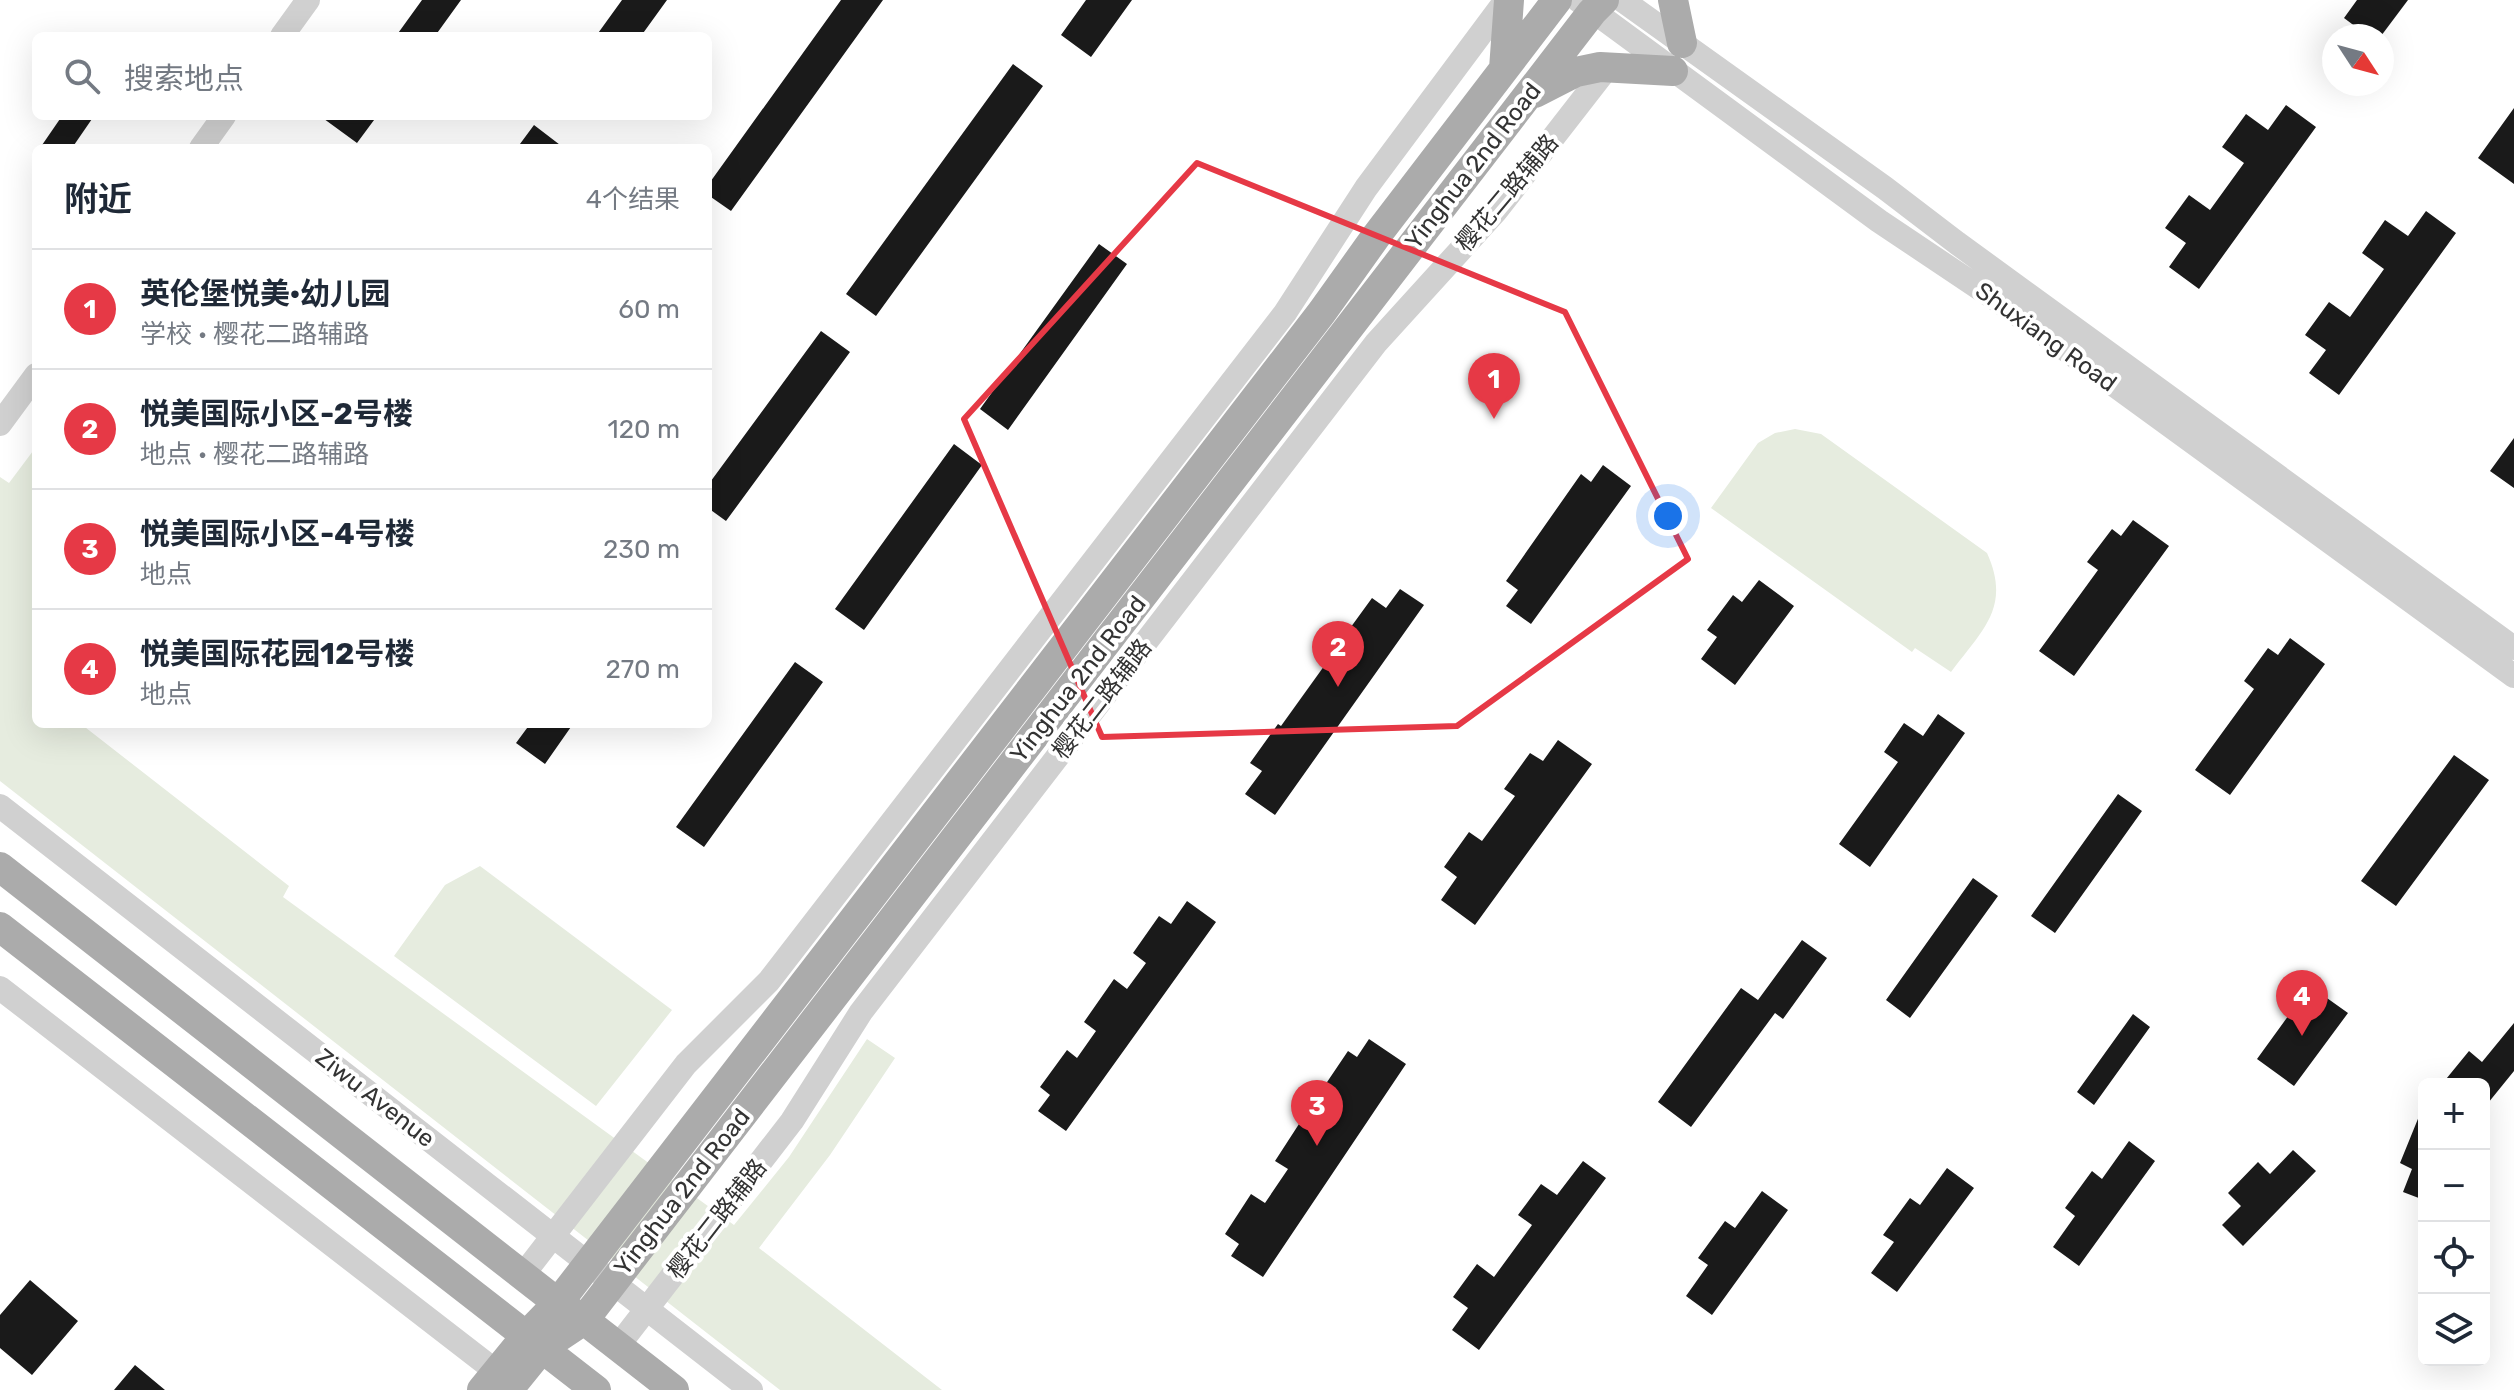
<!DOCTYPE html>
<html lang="zh">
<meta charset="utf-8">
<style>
body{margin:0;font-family:Rubik,"Noto Sans SC",sans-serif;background:#f6f6f7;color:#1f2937}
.controls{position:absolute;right:24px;bottom:24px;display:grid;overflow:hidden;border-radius:12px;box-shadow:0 8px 32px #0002}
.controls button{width:72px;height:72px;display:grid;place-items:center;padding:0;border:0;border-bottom:2px solid #e0e1e3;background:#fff;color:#1f2937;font:40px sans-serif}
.compass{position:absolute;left:2322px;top:24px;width:72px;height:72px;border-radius:50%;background:#fff;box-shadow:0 8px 32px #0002;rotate:126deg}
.you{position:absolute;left:1668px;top:516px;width:28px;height:28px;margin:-20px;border:6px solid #fff;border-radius:50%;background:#1a73e8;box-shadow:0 0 0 12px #1a73e833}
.badge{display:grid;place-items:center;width:52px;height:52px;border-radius:50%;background:#e63946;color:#fff;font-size:26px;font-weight:700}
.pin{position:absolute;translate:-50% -66px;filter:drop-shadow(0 2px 4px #0008)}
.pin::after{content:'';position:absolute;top:42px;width:28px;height:24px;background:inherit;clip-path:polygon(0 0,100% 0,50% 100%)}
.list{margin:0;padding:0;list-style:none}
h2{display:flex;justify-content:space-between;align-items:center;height:104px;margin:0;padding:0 32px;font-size:34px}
h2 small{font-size:26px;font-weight:400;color:#747a83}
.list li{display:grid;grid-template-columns:52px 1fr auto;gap:24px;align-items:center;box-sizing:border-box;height:120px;padding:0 32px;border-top:2px solid #e0e1e3}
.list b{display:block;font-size:30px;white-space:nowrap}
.list p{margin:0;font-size:26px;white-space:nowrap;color:#747a83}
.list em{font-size:26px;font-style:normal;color:#747a83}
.icon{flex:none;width:44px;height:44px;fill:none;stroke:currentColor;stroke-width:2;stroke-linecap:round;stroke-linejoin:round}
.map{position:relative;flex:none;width:2514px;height:1390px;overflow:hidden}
.search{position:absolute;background:#fff;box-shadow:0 8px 32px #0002;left:32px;top:32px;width:680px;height:88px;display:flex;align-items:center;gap:20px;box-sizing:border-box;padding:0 28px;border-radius:12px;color:#747a83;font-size:30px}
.panel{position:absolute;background:#fff;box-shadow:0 8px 32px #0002;left:32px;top:144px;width:680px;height:584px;border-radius:12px}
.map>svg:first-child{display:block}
</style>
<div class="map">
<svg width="2514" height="1390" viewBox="0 0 2514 1390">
<rect width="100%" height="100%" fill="#fff"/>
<path fill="#e6ecdf" d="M1795,429L1821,434L1987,553C2012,608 1981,631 1951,672L1915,648L1912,652L1711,508L1758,443L1775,433Z
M36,447V724H81L289,886L283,897L734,1225L789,1157L867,1039L895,1058L830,1155L759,1248L942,1390H780L0,781V477L9,483Z
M480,866L672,1010L596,1106L394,956L445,885Z"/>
<path fill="#1a1a1a" d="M422,0H461L435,36H396Z
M622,0H667L641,36H596Z
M841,0H883L731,211L708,195V185Z
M1086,0H1132L1091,57L1061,35Z
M2357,0H2408L2381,36H2368L2344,18Z
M1013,64L1043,86L876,316L846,294Z
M2286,105L2316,127L2199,289L2169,267L2186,243L2165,228L2189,195L2210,210L2244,163L2222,147L2246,114L2268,130Z
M2514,108V184L2478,158Z
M62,116H94L72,148H40Z
M320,116H377L357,143Z
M534,125L564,148H517Z
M2426,211L2456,233L2339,395L2309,373L2326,350L2305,335L2329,302L2350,317L2384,269L2362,253L2385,220L2408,236Z
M1099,244L1127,264L1008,430L980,409Z
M821,331L850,352L726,521L708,508V485Z
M2514,438V488L2490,471Z
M954,444L982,465L864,630L835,609Z
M1603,465L1631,486L1531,624L1506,606L1518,590L1506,581L1581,474L1591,482Z
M2133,520L2169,546L2074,676L2039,651L2098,570L2087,562L2112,529L2121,536Z
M1759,580L1794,606L1735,685L1701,659L1717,637L1707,630L1733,595L1742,602Z
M1400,589L1424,605L1275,815L1245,794L1262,771L1250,763L1278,724L1281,726L1327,662L1338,670L1360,640L1348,631L1372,598L1386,608Z
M2290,638L2325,664L2230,795L2195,770L2254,689L2244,681L2268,648L2278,655Z
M795,662L823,682L704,847L676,827Z
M1938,714L1965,733L1870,867L1839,844L1898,762L1884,752L1904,723L1923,736Z
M530,724H573L545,764L516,743Z
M1558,740L1592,764L1475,925L1441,900L1457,877L1444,867L1469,832L1482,841L1515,796L1504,789L1530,753L1543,761Z
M2454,755L2489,780L2396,906L2361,881Z
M2118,794L2142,811L2055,933L2031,916Z
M1973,878L1998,896L1910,1018L1886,1000Z
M1187,901L1216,922L1066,1131L1038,1111L1050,1095L1040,1087L1067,1050L1077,1058L1096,1031L1084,1022L1114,979L1127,989L1146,963L1133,953L1159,916L1171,924Z
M1802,940L1827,958L1783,1019L1775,1013L1691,1127L1658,1102L1741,988L1758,1000Z
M2310,986L2348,1013L2294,1086L2257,1059Z
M2133,1014L2150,1027L2094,1105L2077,1092Z
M2514,1023V1071L2484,1108V1084H2442L2469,1051L2482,1062Z
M1369,1039L1406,1064L1263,1277L1231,1256L1239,1244L1225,1234L1251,1194L1265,1203L1288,1169L1275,1161L1299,1124L1312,1132L1332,1102L1319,1094L1348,1051L1357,1057Z
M2424,1104V1200L2403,1192L2412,1169L2400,1163Z
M2129,1141L2155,1161L2079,1266L2053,1247L2075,1216L2065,1208L2092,1171L2102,1179Z
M2293,1150L2316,1171L2243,1246L2222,1225L2241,1206L2228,1193L2258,1162L2270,1174Z
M1583,1161L1606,1178L1479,1350L1452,1330L1468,1308L1453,1297L1477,1264L1494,1277L1532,1225L1518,1215L1541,1184L1557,1195Z
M1947,1168L1974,1188L1897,1292L1871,1273L1894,1242L1883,1235L1910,1198L1920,1205Z
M1762,1191L1788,1210L1712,1315L1686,1296L1708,1265L1698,1258L1725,1221L1735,1228Z
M30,1280L78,1321L32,1375L0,1348V1315Z
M135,1365L165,1390H114Z"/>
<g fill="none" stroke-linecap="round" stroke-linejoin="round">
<path stroke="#d0d0d0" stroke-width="24" d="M1578,0L1879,221L2003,304L2514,676
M1622,0L1885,188L1957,243L2514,648
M282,36L308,0
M201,148L224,116
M0,424L36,375
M0,806L751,1390
M0,988L511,1383
M522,1276L686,1064L769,981L1285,313L1366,188L1506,0
M618,1346L792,1121L861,1012L1376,343L1496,211L1608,67"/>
<path stroke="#ababab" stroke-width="30" d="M1673,0L1682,43
M1504,69L1509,0
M1535,93L1576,72L1600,67L1673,71
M0,867L558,1303L584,1320L674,1390
M0,927L596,1390
M482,1390L526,1336L558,1303L1322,312L1377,235L1557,0
M508,1390L542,1348L584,1320L1592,12L1604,0"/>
</g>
<path fill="none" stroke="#e63946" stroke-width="6" stroke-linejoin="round" d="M1197,163L1565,312L1688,559L1457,726L1102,737L964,419Z"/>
<g text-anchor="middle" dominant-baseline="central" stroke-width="8" stroke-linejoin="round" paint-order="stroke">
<g font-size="24" fill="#333" stroke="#fff">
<text transform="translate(1473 166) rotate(-52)">Yinghua 2nd Road</text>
<text transform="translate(1507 193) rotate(-50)">樱花二路辅路</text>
<text transform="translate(2046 337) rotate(36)">Shuxiang Road</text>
<text transform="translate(1078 679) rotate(-52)">Yinghua 2nd Road</text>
<text transform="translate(1102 699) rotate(-52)">樱花二路辅路</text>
<text transform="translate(375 1098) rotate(38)">Ziwu Avenue</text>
<text transform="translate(682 1192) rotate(-52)">Yinghua 2nd Road</text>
<text transform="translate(717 1219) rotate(-52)">樱花二路辅路</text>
</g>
</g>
</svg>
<div class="controls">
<button>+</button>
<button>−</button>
<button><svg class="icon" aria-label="locate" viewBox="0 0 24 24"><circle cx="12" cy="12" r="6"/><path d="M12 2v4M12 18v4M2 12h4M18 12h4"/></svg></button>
<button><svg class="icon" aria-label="layers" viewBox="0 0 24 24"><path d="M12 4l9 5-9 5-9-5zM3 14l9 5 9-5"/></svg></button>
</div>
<svg class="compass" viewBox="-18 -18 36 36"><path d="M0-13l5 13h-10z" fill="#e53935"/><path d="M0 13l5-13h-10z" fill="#747a83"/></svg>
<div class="you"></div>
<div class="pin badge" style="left:1494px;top:419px">1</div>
<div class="pin badge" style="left:1338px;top:687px">2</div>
<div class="pin badge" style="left:1317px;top:1146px">3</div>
<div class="pin badge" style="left:2302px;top:1036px">4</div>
<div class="search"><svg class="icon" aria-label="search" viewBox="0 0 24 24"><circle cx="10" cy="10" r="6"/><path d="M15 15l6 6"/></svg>搜索地点</div>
<section class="panel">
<h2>附近<small>4个结果</small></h2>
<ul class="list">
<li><span class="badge">1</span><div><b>英伦堡悦美·幼儿园</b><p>学校 · 樱花二路辅路</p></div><em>60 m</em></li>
<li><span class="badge">2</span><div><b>悦美国际小区-2号楼</b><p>地点 · 樱花二路辅路</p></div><em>120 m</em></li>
<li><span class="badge">3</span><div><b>悦美国际小区-4号楼</b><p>地点</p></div><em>230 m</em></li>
<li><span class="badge">4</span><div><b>悦美国际花园12号楼</b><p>地点</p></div><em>270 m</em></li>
</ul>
</section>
</div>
